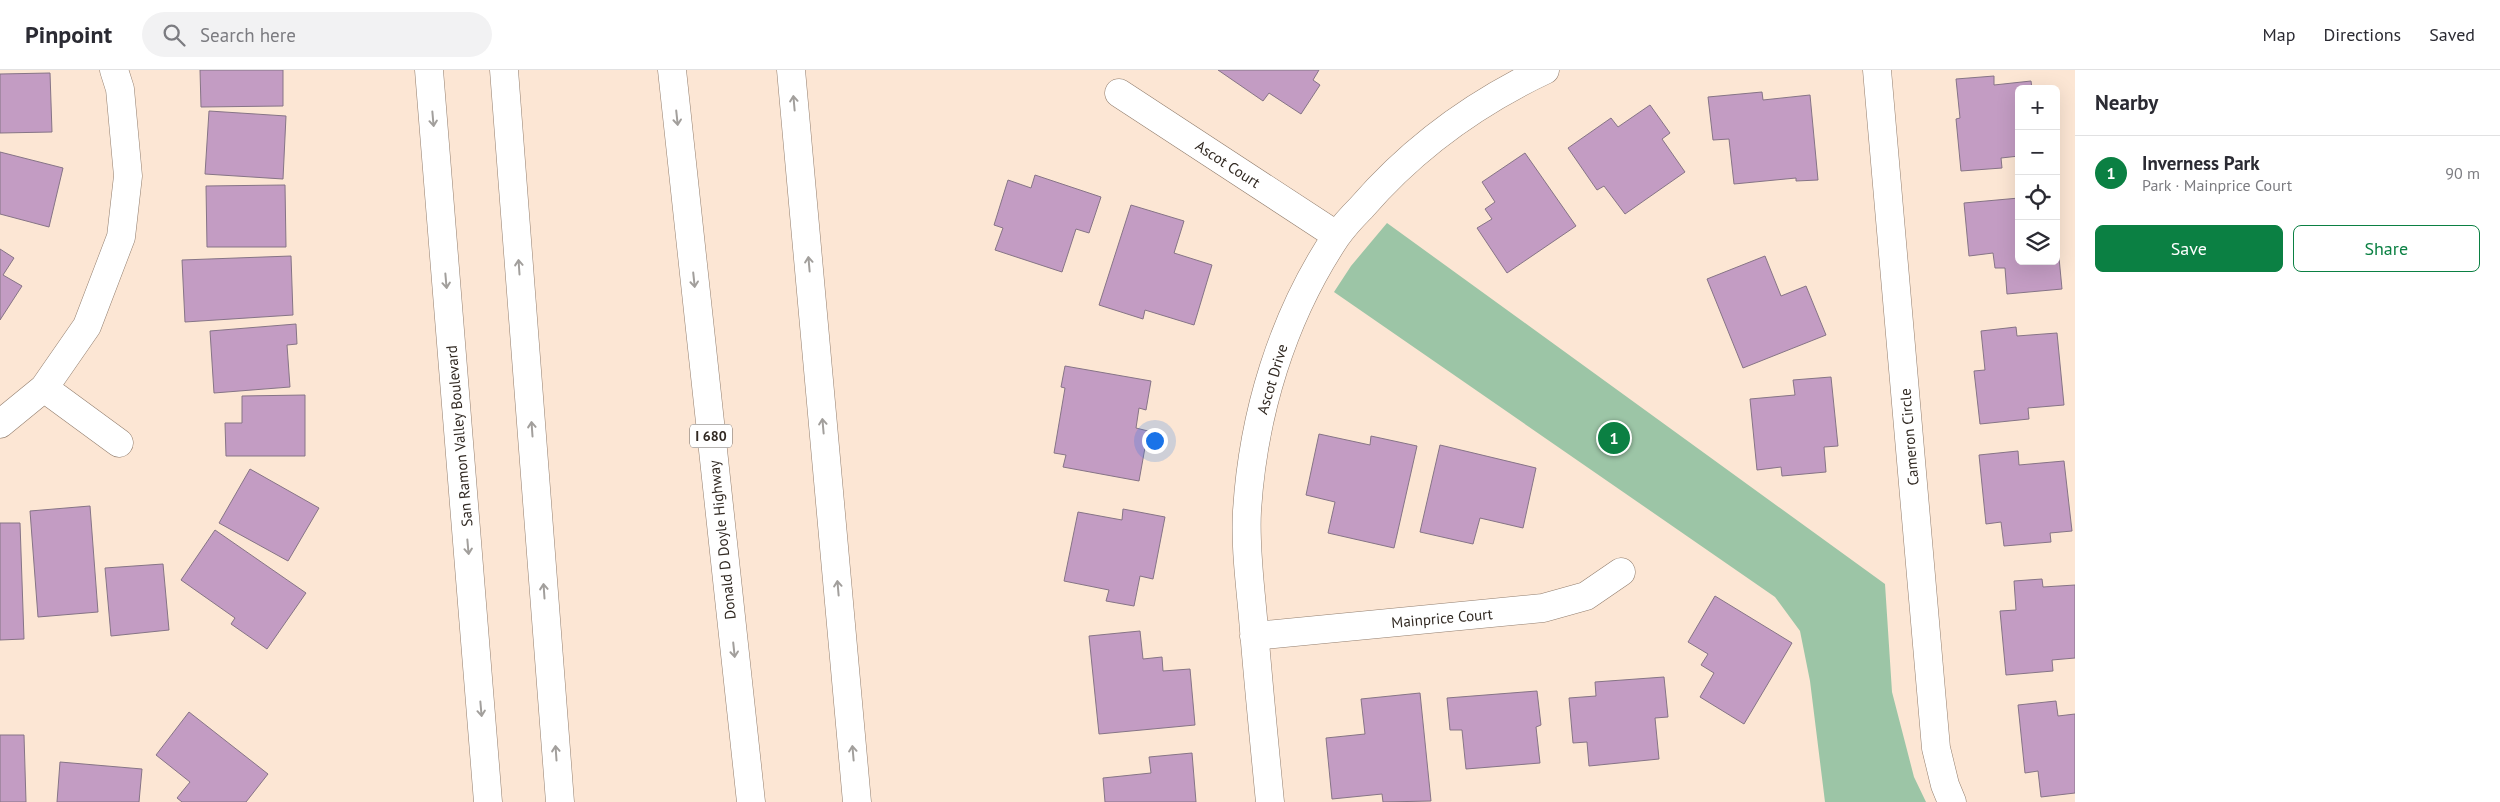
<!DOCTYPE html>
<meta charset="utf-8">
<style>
body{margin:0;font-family:"PT Sans",sans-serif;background:#f2f2f3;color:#2b2b33}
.controls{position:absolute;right:15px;top:15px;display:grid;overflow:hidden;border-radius:8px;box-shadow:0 5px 20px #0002}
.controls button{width:45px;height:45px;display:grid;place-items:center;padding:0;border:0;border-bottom:1px solid #e1e1e2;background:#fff;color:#2b2b33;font:25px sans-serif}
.you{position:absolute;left:1154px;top:370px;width:18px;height:18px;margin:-12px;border:4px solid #fff;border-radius:50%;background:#1a73e8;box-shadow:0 0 0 8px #1a73e833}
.badge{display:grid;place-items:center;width:32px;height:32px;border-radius:50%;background:#0b8043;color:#fff;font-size:16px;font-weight:700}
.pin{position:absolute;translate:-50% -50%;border:2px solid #fff;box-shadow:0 1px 5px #0006}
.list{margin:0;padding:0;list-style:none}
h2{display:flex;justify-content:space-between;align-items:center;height:65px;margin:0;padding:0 20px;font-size:21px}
h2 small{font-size:16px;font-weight:400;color:#7c7c81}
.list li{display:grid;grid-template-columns:32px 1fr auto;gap:15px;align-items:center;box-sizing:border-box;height:75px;padding:0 20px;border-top:1px solid #e1e1e2}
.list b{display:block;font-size:19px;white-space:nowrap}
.list p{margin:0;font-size:16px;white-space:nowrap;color:#7c7c81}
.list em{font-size:16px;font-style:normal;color:#7c7c81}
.actions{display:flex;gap:10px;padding:15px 20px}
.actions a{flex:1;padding:11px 0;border:1px solid #0b8043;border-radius:8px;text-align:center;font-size:18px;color:#0b8043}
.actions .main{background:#0b8043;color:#fff}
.icon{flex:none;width:28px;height:28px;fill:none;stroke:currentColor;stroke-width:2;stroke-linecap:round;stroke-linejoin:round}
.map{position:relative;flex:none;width:2075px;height:732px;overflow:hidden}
header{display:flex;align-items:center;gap:30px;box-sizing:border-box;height:70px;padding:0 25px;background:#fff;border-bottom:1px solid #e1e1e2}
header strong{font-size:24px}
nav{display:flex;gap:28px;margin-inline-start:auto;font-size:18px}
.search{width:350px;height:45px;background:#f2f2f3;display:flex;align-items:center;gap:12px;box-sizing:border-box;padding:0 18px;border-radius:28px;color:#7c7c81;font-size:19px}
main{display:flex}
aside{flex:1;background:#fff}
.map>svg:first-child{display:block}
</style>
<header>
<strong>Pinpoint</strong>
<div class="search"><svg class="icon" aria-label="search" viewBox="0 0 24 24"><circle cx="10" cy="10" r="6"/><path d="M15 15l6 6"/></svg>Search here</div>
<nav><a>Map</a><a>Directions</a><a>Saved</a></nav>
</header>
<main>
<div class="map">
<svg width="2075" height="732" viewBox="0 0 2075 732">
<rect width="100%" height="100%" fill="#fce6d4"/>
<path fill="#9cc5a6" d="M1387,153L1885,514L1892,622L1914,707L1926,732H1825L1810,611L1800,561L1775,527L1334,222L1351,196Z"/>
<path fill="#c39cc3" stroke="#867486" d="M200,0H283V36L201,37Z
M1218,0H1319L1313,10L1320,15L1301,44L1269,23L1263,31Z
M50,3L52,62L0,63V4Z
M1994,6V15L2031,11L2032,19H2019V86L2001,88L2002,98L1961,101L1956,49L1960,48L1956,9Z
M1762,22L1763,30L1810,25L1818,110L1796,111V108L1734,114L1729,69L1713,70L1708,27Z
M1650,35L1670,63L1662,69L1685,102L1625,144L1604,116L1597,120L1568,78L1611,48L1618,57Z
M209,41L286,46L283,109L205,104Z
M0,82L63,98L49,157L0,144Z
M1525,83L1576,156L1507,203L1477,158L1492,149L1485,139L1495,132L1482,112Z
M1035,105L1101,127L1089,163L1076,159L1062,202L995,180L1003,158L994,155L1008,110L1031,118Z
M285,115L286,177H207L206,116Z
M2019,128V191H2056V156L2062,219L2007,224L2005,198H1995L1993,183L1969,186L1964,133Z
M1131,135L1184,151L1174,183L1212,195L1194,255L1145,240L1143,249L1099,235Z
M0,179L14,188L3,205L22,216L0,250Z
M291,186L293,245L185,252L182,190Z
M1765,186L1781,226L1806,216L1826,265L1743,298L1707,209Z
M296,254L297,274L287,275L290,317L214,323L210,261Z
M2016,257L2017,266L2057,263L2064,335L2028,338L2029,349L1980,354L1974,301L1985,300L1981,261Z
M1065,296L1151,311L1146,340L1139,338L1136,358L1148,361L1139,411L1063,397L1066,385L1054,383L1065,318L1061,317Z
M1831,307L1838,376L1824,377L1826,402L1782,406L1781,397L1757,400L1750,329L1795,325L1793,310Z
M305,325V386H226L225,353H242V326Z
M1319,364L1370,375L1371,366L1417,376L1394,478L1328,463L1335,432L1306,425Z
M1440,375L1536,398L1523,458L1480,448L1473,474L1420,462Z
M2018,381L2019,395L2064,391L2072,461L2050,463L2051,472L2004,476L2001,452L1986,454L1979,385Z
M250,399L319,438L288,491L219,453Z
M90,436L98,542L38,547L30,441Z
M1123,439L1165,447L1153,509L1140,506L1134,536L1106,531L1109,520L1064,511L1078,442L1122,450Z
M0,453H20L24,569L0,570Z
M215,460L306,523L267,579L231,554L235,548L181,510Z
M163,494L169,560L111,566L105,498Z
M2042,509L2043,517L2075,515V588L2052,590L2053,601L2006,605L2000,541L2016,540L2014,511Z
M1715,526L1792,573L1744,654L1700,627L1714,603L1701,595L1708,584L1688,572Z
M1140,561L1143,589L1162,587L1163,601L1190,599L1195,655L1099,664L1089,566Z
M1664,607L1668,647L1655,648L1659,689L1589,696L1587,672L1573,673L1569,628L1596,626L1595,612Z
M1537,621L1541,655L1536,657L1540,693L1466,699L1462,660H1450L1447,628Z
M1420,623L1431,731L1383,732L1382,724L1332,729L1326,668L1365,664L1361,629Z
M2056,631L2058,646L2075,644V723L2041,727L2038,701L2025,703L2018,635Z
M189,642L268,704L246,732H182L177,728L190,712L156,685Z
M0,665H24L26,732H0Z
M1192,683L1196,732H1105L1103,708L1151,703L1149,687Z
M60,692L142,699L139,732H57Z"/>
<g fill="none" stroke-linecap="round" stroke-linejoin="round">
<defs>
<path id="minor" d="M1877,0L1936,678L1945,715L1952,732
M1119,23L1336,165
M44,318L119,373
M0,354L44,318L87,256L121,167L128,106L120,19L114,0
M1254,566L1543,538L1586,526L1621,502
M1270,732C1264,671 1258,610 1253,548C1250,513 1245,477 1247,441C1253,345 1282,248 1336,167C1343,157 1352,147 1361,138C1411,80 1475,33 1545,0"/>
<path id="secondary" d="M429,0L488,732
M504,0L560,732"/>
<path id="motorway" d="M672,0L751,732
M791,0L857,732"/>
</defs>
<use href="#minor" stroke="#927e6e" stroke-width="29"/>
<use href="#secondary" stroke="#927e6e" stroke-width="29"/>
<use href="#motorway" stroke="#927e6e" stroke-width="29"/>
<use href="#minor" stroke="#fff" stroke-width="28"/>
<use href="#secondary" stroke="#fff" stroke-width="28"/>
<use href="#motorway" stroke="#fff" stroke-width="28"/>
</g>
<defs><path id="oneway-shaft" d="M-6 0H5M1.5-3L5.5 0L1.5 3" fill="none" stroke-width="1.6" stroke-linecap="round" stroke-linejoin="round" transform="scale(1.25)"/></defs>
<g stroke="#a29f9c">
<use href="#oneway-shaft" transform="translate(794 33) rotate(-95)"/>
<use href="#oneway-shaft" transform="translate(677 48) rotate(84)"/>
<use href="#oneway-shaft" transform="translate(433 49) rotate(85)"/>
<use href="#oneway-shaft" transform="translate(809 194) rotate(-95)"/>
<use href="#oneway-shaft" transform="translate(519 197) rotate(-94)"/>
<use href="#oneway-shaft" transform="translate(694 210) rotate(84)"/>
<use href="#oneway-shaft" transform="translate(446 211) rotate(85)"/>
<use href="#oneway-shaft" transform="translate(823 356) rotate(-95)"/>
<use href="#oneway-shaft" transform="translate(532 359) rotate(-94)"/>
<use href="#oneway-shaft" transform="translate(468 477) rotate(85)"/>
<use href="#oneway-shaft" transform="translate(838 518) rotate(-95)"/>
<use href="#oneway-shaft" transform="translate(544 521) rotate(-94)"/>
<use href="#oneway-shaft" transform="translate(734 580) rotate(84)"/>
<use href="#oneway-shaft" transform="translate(481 639) rotate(85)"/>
<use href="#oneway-shaft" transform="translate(556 683) rotate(-94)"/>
<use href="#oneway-shaft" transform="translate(853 683) rotate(-95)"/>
</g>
<g text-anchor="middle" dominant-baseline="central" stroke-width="5" stroke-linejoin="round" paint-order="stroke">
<rect fill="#fff" stroke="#6f6964" stroke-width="1" x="690" y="354.5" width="42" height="23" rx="4"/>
<g font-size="14" font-weight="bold" fill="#312922">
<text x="711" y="366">I 680</text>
</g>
<g font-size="15" fill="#312922" stroke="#fff">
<text transform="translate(1228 94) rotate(33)">Ascot Court</text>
<text transform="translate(1272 309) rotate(-73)">Ascot Drive</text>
<text transform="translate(459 366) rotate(-95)">San Ramon Valley Boulevard</text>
<text transform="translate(1909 367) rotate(-95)">Cameron Circle</text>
<text transform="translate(722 470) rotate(-96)">Donald D Doyle Highway</text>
<text transform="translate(1442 548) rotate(-5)">Mainprice Court</text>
</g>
</g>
</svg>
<div class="controls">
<button>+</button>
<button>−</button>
<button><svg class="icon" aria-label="locate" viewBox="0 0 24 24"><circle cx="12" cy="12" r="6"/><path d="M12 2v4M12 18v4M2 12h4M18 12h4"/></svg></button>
<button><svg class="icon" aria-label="layers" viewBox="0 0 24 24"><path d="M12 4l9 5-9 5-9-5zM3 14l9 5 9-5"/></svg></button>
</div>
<div class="you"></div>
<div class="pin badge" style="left:1614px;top:368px">1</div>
</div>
<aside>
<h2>Nearby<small></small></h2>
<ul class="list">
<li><span class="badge">1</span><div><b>Inverness Park</b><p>Park · Mainprice Court</p></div><em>90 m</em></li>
</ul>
<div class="actions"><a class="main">Save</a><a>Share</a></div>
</aside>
</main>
